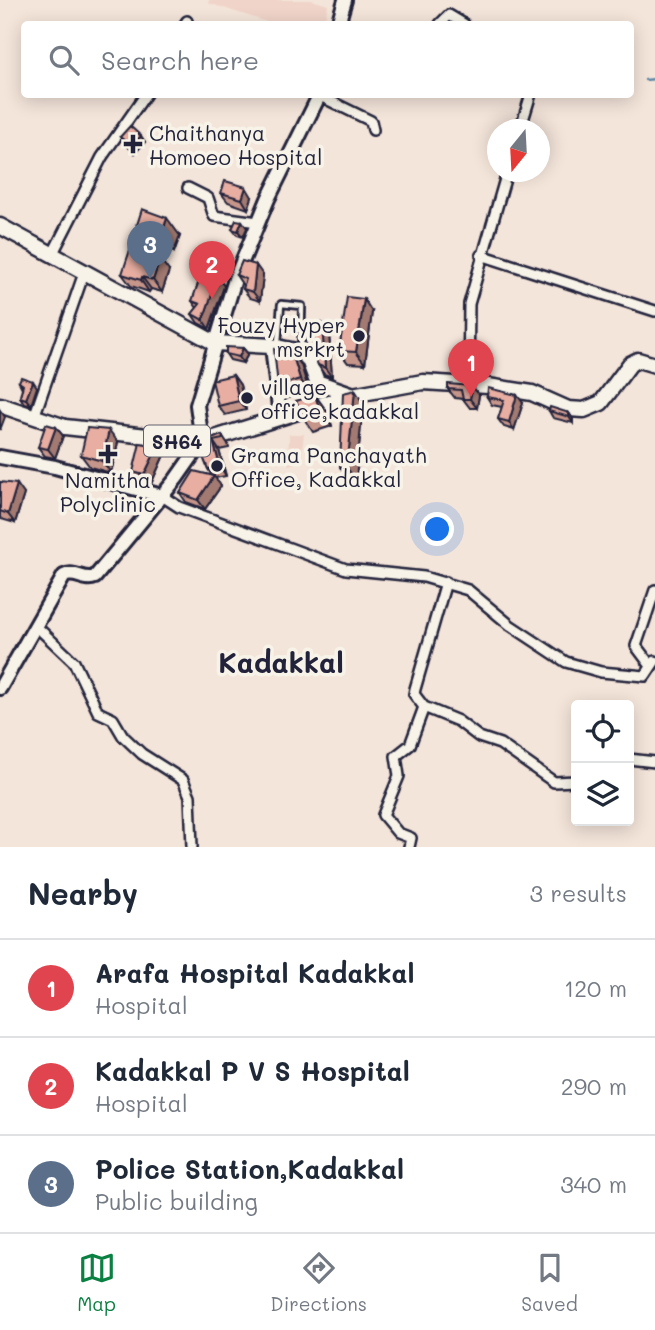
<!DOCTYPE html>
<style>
body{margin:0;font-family:Mali,sans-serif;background:#f6f6f7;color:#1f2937}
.controls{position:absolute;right:21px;bottom:21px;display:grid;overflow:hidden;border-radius:7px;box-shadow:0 4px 18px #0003}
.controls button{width:63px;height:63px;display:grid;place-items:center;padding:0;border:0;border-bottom:2px solid #e0e1e3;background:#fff;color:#1f2937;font:35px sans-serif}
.compass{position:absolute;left:487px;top:119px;width:63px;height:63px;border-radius:50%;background:#fff;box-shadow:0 4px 18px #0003;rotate:198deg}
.you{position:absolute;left:438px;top:530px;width:24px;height:24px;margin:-18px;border:5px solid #fff;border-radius:50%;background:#1a73e8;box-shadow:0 0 0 10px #1a73e833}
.badge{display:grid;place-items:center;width:46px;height:46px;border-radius:50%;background:#0b8043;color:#fff;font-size:23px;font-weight:700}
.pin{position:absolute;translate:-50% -58px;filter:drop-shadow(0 2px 4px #0008)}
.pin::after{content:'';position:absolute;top:37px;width:24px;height:21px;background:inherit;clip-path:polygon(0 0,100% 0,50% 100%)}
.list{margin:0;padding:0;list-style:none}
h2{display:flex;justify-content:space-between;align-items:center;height:91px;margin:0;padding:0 28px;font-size:30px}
h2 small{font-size:23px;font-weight:400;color:#747a83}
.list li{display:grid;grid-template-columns:46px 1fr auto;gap:21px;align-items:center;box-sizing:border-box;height:98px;padding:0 28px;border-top:2px solid #e0e1e3}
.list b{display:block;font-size:26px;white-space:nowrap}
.list p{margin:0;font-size:23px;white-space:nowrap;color:#747a83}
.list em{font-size:23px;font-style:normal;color:#747a83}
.icon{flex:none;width:38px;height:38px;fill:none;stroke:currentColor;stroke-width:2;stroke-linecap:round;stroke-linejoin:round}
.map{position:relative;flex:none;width:655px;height:847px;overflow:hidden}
.search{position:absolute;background:#fff;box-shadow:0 4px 18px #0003;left:21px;right:21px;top:21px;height:77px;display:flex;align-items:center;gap:18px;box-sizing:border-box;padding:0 24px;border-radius:7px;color:#747a83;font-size:26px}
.sheet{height:385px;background:#fff}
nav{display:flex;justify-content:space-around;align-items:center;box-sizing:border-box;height:98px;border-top:2px solid #e0e1e3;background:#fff;font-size:19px;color:#747a83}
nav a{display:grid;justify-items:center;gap:4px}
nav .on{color:#0b8043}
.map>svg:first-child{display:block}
</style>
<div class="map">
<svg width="655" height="847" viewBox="0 0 655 847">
<rect width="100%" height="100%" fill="#f4e5da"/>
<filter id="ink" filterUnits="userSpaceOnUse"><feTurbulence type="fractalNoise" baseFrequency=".0143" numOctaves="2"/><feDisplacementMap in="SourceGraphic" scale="14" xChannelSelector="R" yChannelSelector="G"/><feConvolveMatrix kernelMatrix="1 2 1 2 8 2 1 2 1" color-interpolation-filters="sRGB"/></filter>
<g filter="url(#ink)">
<path fill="#f0d4c9" d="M209,0H312L328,5L324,24H273L208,3Z
M289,434H304L301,462L288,465Z"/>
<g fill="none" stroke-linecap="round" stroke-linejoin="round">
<path stroke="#6088a5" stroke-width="2.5" d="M645,80L655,79"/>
<defs>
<path id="lane" d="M278,343L281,304L302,306L301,349"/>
<path id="street" d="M185,24L187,21
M440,24L449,15L464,24
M320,96L371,121L373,130
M520,130L531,94
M188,188L208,198L214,216L258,222
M53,253L102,157L146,94
M481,255L655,311
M468,385L469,304L507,172
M34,417L85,270
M162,496L179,507L346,569L424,577L468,590L510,625L566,662L601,672L645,676L655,661
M36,626L74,662L98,712L113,719L123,736L142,754L183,780L190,796L192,847
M651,666L636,646L655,590
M424,707L458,721L479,737L500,744L554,782L576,781
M629,759L655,762
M409,847L411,838L398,833L383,815L399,776L396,756L410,745L424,707L414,694L415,689L446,582"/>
<path id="secondary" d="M338,24L345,0
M272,346L280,417
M0,457L55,467L162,496
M0,688L64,576C75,570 84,582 95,577L176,479L202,442L197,405L235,279L268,199L320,94"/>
<path id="primary" d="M0,226L215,343L272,346L301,352L309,360L317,382L351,394
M0,405L65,427L202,442L352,395L423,382L488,386L532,393L568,409L584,410L601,403L630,364L638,360L655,365"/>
</defs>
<use href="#lane" stroke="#22223b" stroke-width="10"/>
<use href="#street" stroke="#22223b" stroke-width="14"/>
<use href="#secondary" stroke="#22223b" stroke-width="18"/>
<use href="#primary" stroke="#22223b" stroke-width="19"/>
<use href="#lane" stroke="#f7f3e8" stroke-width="4.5"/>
<use href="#street" stroke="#f7f3e8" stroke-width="9"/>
<use href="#secondary" stroke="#f7f3e8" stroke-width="12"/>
<use href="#primary" stroke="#f7f3e8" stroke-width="14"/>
</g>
<path fill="#c7968a" stroke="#22223b" stroke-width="2" d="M141,136L145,142L135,153L124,143L120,137Z
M221,193L252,197L248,209L228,202Z
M242,221L247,228L243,237L237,235L232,229Z
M137,225L180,236L174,252L149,243Z
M224,251L228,257L224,268L213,264L208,258Z
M169,271L162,292L151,289L149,292L131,286L122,274Z
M236,275H263L260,301L250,298L243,289L244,285L242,284Z
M224,286L209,329L198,323L192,314L197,308L192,301Z
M372,312L365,364L348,363L339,351Z
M329,333L332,377L324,374L318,365Z
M243,348L248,354L243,363L230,360L226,354Z
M301,365L309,392L287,398L278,386Z
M233,375L240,385L246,410L225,415L218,406Z
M19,382L37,387L31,405L24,403L20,397L22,388Z
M472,386L479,395L477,408H470L463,399L455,398L448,389Z
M315,395L328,413L332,426L313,432L301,414Z
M487,397L523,403L514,430L504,427L498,419L502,407L492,405Z
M363,403L356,480L348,479L340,467Z
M549,411L569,413L573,419V423L553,418Z
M56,427L63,436L55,458L45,456L38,447Z
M222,435L228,444L229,448L219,450L226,476L215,478L221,486L205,509L186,502L180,493L212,476L208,469L198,444Z
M118,442L111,473L90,467L81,455Z
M164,455L151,484L139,481L133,472Z
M0,482L24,494L15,523L1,519L0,517Z"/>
<path fill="#a27a71" stroke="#22223b" stroke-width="2" d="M141,136L145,142L135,153L131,146Z
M246,187L252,197L248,209L242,199Z
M167,218L180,236L174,252L162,234Z
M242,221L247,228L243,237L238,231Z
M224,251L228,257L224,268L220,262Z
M160,259L169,271L162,292L153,280Z
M256,265L263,275L260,301L253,292Z
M142,277L151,289L149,292L141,280Z
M218,277L224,286L209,329L203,320Z
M364,299L372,312L365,364L356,352Z
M322,324L329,333L332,377L325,368Z
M243,348L248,354L243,363L239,357Z
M292,353L301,365L309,392L300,379Z
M233,375L240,385L246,410L239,401Z
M33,381L37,387L31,405L26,399Z
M472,386L479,395L477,408L470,399Z
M355,390L363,403L356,480L347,468Z
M315,395L328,413L332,426L319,408Z
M517,395L523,403L514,430L509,422Z
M0,410L5,417L0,430Z
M569,413L573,419V423L569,417Z
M56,427L63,436L55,458L48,449Z
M109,430L118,442L111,473L102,461Z
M213,441L219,450L226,476L220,466Z
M158,446L164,455L151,484L144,475Z
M214,476L221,486L205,509L198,500Z
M17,484L24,494L15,523L8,514Z"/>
<path fill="#e7aea1" stroke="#22223b" stroke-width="2" d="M130,126L141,136L131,146L120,137Z
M225,181L246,187L242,199L221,193Z
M142,209L167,218L162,234L137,225Z
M236,220L242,221L238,231L232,229Z
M213,247L224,251L220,262L208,258Z
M130,250L160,259L153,280L142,277L141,280L122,274Z
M242,261L256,265L253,292L243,289L246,279L236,275Z
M202,272L218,277L203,320L192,314L200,304L192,301Z
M347,297L364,299L356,352L339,351Z
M312,324H322L325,368L318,365L314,356Z
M226,347L243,348L239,357L226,354Z
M282,347L292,353L300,379L278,386L274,349Z
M233,375L239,401L218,406L212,380Z
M21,377L33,381L26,399L20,397L23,385L19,382Z
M448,384L472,386L470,399H463L461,390L448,389Z
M488,388L517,395L509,422L498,419L504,400L487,397Z
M355,390L347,468L340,467L343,393Z
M315,395L319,408L301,414L296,401Z
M550,407L569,413V417L549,411Z
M46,424L56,427L48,449L38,447Z
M87,428L109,430L102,461L81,455Z
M222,435L223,439L213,441L220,466L208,469L198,444Z
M140,443L158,446L144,475L133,472Z
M194,471L214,476L198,500L180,493Z
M0,482L17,484L8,514L0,511Z"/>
</g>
<g fill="#22223b" stroke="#f7f3e8" stroke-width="2.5">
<path d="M129.5 133.5h7v7h7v7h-7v7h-7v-7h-7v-7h7z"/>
<circle cx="359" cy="336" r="7"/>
<circle cx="247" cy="398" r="7"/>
<path d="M104.5 443.5h7v7h7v7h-7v7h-7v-7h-7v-7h7z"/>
<circle cx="217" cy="466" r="7"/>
</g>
<g text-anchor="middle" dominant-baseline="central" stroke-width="7" stroke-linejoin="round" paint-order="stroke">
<rect fill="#f7f3e8" stroke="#62616f" stroke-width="2" x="144" y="425.5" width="66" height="31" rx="5"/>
<g font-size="19" font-weight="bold" fill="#22223b">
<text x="177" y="441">SH64</text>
</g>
<g font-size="21" fill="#22223b" stroke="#f7f3e8" text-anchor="start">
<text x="149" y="132">Chaithanya<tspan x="149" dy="24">Homoeo Hospital</tspan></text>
<text x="345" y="324" text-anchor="end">Fouzy Hyper<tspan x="345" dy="24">msrkrt</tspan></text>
<text x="261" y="386">village<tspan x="261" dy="24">office,kadakkal</tspan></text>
<text x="231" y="454">Grama Panchayath<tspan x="231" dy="24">Office, Kadakkal</tspan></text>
<text x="108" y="479" text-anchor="middle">Namitha<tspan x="108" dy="24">Polyclinic</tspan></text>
</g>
<g font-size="28" font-weight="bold" fill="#22223b" stroke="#f7f3e8">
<text x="281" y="662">Kadakkal</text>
</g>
</g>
</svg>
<div class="controls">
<button><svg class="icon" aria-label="locate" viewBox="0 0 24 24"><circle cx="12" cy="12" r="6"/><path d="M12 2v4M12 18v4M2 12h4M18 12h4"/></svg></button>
<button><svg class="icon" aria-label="layers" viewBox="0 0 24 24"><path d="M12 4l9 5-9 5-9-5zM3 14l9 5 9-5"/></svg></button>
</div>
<svg class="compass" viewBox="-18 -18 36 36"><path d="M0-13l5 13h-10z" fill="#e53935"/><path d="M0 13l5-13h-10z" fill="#747a83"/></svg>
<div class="you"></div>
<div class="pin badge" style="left:471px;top:397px;background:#e0444e">1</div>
<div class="pin badge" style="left:212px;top:299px;background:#e0444e">2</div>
<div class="pin badge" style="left:150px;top:279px;background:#5c6f8a">3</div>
<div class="search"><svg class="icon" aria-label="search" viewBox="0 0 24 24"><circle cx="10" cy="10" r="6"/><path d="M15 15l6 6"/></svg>Search here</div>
</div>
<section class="sheet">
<h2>Nearby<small>3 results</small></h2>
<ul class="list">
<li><span class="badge" style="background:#e0444e">1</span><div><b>Arafa Hospital Kadakkal</b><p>Hospital</p></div><em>120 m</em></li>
<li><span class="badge" style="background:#e0444e">2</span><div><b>Kadakkal P V S Hospital</b><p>Hospital</p></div><em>290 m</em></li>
<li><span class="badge" style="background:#5c6f8a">3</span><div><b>Police Station,Kadakkal</b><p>Public building</p></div><em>340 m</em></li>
</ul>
</section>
<nav>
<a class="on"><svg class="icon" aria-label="map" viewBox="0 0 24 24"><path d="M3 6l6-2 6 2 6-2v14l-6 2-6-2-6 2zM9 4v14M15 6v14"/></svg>Map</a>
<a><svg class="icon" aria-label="directions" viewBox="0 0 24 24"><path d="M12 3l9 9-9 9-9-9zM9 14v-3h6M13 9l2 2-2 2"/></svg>Directions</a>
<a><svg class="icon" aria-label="saved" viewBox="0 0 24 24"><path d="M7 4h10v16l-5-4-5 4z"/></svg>Saved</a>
</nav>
